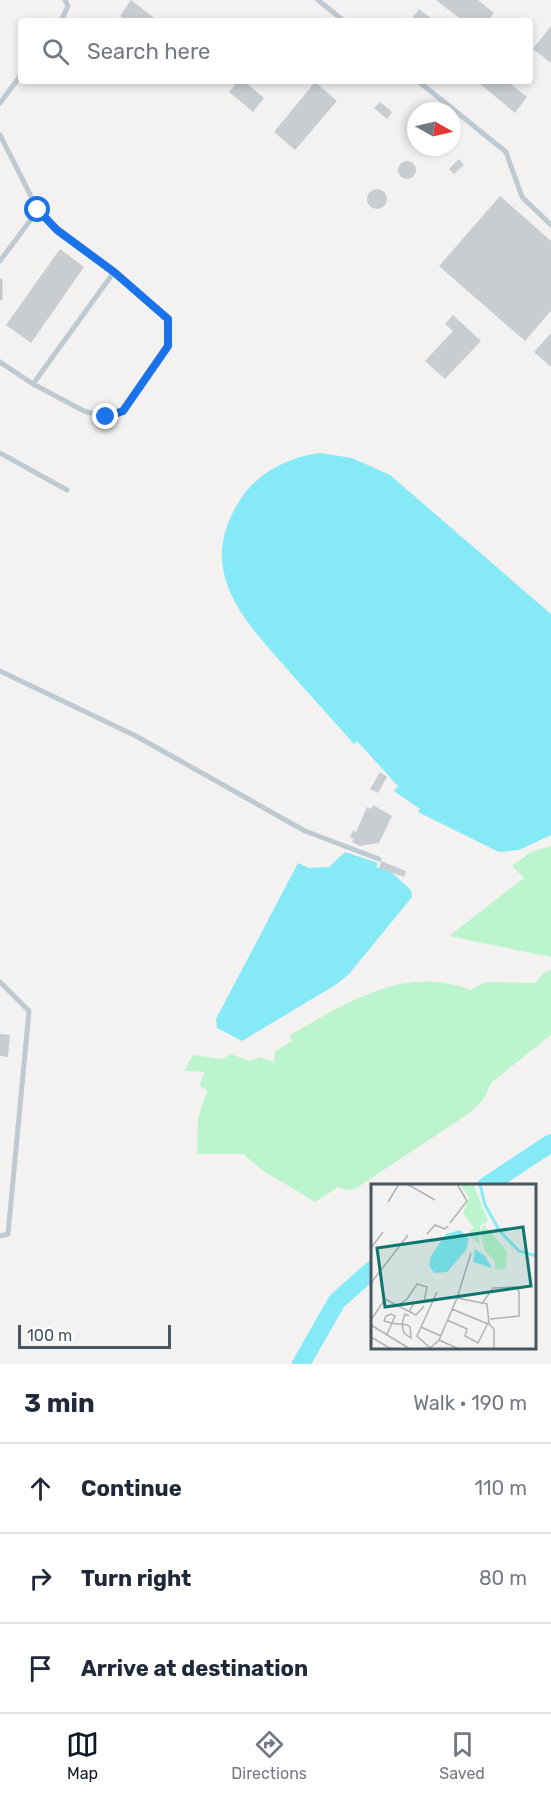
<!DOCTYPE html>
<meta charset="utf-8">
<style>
body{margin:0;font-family:Rubik,sans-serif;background:#f2f2f3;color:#1f2937}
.compass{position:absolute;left:407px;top:102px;width:54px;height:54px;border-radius:50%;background:#fff;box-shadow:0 3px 9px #0003;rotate:98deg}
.scale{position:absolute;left:18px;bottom:15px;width:153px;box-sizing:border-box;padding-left:6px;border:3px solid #475761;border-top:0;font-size:16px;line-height:21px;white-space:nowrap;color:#475761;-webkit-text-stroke:4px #fff;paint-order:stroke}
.stop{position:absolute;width:18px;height:18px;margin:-14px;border:4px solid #1a73e8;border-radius:50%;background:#fff}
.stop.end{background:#1a73e8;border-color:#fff;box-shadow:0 2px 6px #0008}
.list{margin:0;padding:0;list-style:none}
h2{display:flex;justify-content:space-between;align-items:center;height:78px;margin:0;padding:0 24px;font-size:26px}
h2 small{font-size:20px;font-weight:400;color:#747a83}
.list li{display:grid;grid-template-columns:39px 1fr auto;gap:18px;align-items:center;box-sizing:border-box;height:90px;padding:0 24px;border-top:2px solid #e0e1e3}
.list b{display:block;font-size:22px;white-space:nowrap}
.list em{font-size:20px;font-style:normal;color:#747a83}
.icon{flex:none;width:33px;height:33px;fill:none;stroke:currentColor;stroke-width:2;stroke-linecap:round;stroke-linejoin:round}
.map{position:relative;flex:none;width:551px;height:1364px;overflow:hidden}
.search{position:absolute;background:#fff;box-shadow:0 3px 9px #0003;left:18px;right:18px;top:18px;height:66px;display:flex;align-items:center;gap:15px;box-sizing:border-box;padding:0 21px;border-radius:6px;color:#747a83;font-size:22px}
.sheet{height:348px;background:#fff}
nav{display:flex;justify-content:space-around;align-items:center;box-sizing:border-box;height:84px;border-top:2px solid #e0e1e3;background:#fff;font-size:16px;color:#747a83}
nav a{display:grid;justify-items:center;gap:3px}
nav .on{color:#111827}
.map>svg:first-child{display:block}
</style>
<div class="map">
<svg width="551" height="1364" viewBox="0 0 551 1364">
<rect width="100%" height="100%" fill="#f4f1f1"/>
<path fill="#bcf5cd" d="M551,846V957L449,936L524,878L512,866L531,852Z
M551,970V1035L492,1082L483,1100L471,1112L355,1189L347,1190L338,1187L315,1202L262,1170L243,1154H197L198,1118L207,1091L199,1085L205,1072L184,1071L193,1055L222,1059L231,1054L249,1061L260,1057L274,1062L275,1051L292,1041L290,1035C346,1004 404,964 470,990L486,982L535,983L545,972Z"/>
<path fill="#85eaf6" d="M320,453L352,458L390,475L551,614V835L519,850L499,852L418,812L420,809L394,791L398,786L357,741L354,744C332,719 309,694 287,669C243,619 195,570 240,500C257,473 288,457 320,453Z
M345,852L378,863L376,867L391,872L411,890L412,897L349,974L337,984L242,1041L217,1028L216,1019L298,863L309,868L329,867Z"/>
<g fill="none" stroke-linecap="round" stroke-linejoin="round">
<path stroke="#85eaf6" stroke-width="18" d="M486,1186L551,1143
M301,1364L337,1301L372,1270"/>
</g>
<path fill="#c8cdd2" d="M131,0L158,21H127L120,16Z
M436,0H478L494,13L488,21H463Z
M419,9L435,21H410Z
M551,26V63L533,49Z
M238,81H244L264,98L253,112L229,92Z
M480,81H507L527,97L515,113L479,83Z
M315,82L337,101L295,150L274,132Z
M380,102L392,112L387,119L374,108Z
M459,159L464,165L454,174L449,169Z
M398 170a9 9 0 1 1 18 0a9 9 0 1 1-18 0Z
M367 199a10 10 0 1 1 20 0a10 10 0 1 1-20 0Z
M500,196L551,241V311L525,341L439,266Z
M60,249L84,267L31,343L6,325Z
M453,315L481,341L445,379L425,361L453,331L445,324Z
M551,333V367L534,352Z
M380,772L387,777L378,793L370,789Z
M373,805L392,816L379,843L360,846L352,842L354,839L350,837L353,830L356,832L367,807L371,809Z
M381,861L406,871L404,877L379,868Z
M0,1034L10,1035L8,1057L0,1056Z"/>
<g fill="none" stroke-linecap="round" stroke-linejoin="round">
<path stroke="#becad2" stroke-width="5" d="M318,0L344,21
M61,21L68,6L65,0
M418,81L506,152L522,197L551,225
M0,103L21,75
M0,135L38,210L57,230L114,272L168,319V346L123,411L106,417L84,411L33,384L0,362
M0,261L38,210
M0,281V298
M33,384L114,272
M0,453L67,490
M0,671L136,736L305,831L379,859
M0,982L29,1011L8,1234L0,1236"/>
</g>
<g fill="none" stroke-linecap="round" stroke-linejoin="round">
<path stroke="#1a73e8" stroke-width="8" d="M38,210L57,230L114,272L168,319V346L123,411L106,417"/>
</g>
<g transform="translate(371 1184)">
<rect width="165" height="165" fill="#f4f1f1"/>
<path d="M89,0H102L117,37L109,42L108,60L96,50L103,44L92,29L98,13ZM113,41L136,67L135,84L124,86V77L114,67L109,48Z" fill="#bcf5cd"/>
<path d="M89,46L98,55L95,66L76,88L63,89L58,81L60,72L75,50ZM104,65L114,72L121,84L102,78Z" fill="#85eaf6"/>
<path fill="none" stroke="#85eaf6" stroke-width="3" d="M109,0L114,21L128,46L148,67L165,72"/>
<path fill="none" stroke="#afb3b7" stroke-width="1.5" d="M36,0L64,16M17,18L28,0M79,39L96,17L86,0M56,50L64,41L74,45L77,42M0,64L12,48M100,69L86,114L116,120L118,140L123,145V165M0,99L37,51M112,118L122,104L146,103L148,108V132L119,135M26,122L36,115L46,100L56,103L53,118L43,119L38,128M81,125L117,140M0,136L14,115L45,131L53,122M76,136L96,145L94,152L107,159L118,137M0,141L39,165M50,143L70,152M16,150L21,139L24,132L20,130L15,132L13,137L25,140H31L36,141L39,143L40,154L33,149L31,140L34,130L38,132M0,153L20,165M68,156L88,165M59,164L46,152L66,108M58,165L68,156L86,114"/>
<path fill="#0f766e" fill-opacity="0.15" stroke="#0f766e" stroke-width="3" d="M152,43L160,102L14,123L6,64Z"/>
<rect width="165" height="165" fill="none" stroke="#475761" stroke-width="3"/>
</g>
</svg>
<svg class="compass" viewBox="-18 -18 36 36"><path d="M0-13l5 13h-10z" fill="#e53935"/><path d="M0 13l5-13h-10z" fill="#747a83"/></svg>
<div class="scale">100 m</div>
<div class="stop" style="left:38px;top:210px"></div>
<div class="stop end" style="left:106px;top:417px"></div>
<div class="search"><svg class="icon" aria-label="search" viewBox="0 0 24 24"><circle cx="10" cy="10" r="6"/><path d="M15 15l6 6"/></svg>Search here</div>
</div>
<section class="sheet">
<h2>3 min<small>Walk · 190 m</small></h2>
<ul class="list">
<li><svg class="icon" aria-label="ahead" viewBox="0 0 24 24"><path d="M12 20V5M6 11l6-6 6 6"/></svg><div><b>Continue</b></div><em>110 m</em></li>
<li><svg class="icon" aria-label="right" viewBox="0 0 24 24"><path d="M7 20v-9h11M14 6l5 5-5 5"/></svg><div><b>Turn right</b></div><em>80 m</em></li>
<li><svg class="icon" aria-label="arrive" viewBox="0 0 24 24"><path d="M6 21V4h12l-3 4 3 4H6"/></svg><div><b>Arrive at destination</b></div></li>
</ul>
</section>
<nav>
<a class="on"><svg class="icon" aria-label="map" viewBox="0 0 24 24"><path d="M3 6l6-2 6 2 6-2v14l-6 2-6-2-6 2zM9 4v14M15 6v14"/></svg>Map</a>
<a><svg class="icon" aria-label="directions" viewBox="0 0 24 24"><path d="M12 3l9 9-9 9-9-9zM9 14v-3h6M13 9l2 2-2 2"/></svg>Directions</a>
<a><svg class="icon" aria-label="saved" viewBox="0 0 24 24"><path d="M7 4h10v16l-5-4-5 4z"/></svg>Saved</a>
</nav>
